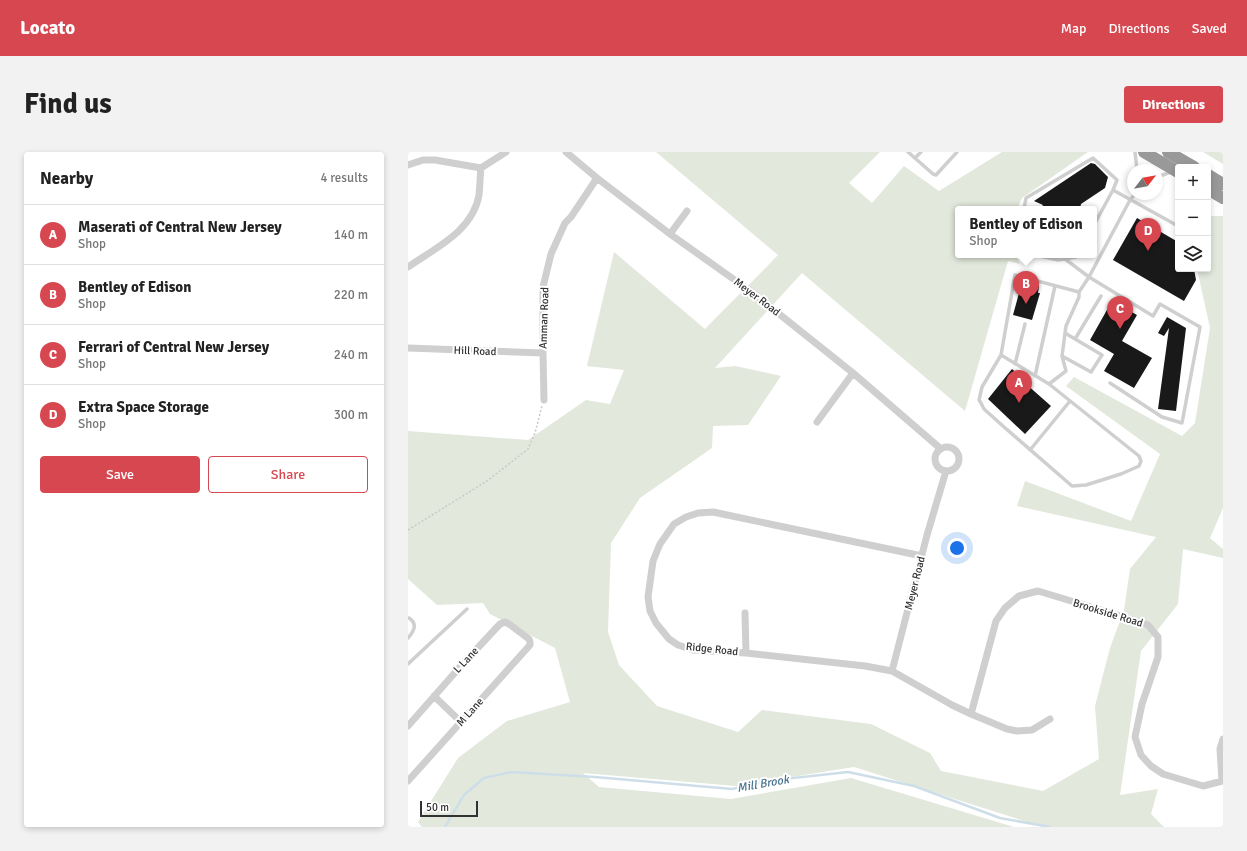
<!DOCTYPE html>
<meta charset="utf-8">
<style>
body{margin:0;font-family:Signika,sans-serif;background:#f2f2f2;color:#222}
.controls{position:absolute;right:12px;top:12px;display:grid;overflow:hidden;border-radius:4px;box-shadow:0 2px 6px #0003}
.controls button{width:36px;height:36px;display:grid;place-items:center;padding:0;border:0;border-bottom:1px solid #e0e0e0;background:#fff;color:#222;font:20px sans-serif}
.compass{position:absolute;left:719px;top:12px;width:36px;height:36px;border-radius:50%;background:#fff;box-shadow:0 2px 6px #0003;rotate:59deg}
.scale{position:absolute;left:12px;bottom:10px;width:58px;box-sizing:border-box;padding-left:4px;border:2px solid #323232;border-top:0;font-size:11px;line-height:14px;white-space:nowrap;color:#323232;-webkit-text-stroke:3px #fff;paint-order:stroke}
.you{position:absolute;left:549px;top:396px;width:14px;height:14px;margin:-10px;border:3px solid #fff;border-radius:50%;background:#1a73e8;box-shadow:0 0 0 6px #1a73e833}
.badge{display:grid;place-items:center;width:26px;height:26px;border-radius:50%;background:#d64750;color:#fff;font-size:13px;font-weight:700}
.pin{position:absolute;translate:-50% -33px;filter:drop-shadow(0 1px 2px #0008)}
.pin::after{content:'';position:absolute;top:21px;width:14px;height:12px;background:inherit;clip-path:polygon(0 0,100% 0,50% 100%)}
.popup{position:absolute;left:547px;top:54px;width:142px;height:52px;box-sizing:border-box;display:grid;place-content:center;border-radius:4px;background:#fff;filter:drop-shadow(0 1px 3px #0005);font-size:13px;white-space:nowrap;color:#767676}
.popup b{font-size:15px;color:#222}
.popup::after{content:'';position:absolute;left:50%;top:100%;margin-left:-8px;border:8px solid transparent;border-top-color:#fff}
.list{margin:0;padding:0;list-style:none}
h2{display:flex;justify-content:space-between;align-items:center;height:52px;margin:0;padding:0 16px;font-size:17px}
h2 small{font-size:13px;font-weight:400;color:#767676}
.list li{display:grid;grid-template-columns:26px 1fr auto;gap:12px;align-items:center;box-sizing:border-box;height:60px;padding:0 16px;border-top:1px solid #e0e0e0}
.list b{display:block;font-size:15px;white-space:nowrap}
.list p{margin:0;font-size:13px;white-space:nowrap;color:#767676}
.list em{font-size:13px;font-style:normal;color:#767676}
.actions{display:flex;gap:8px;padding:12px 16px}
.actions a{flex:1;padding:9px 0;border:1px solid #d64750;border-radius:4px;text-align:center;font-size:14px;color:#d64750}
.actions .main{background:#d64750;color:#fff}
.icon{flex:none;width:22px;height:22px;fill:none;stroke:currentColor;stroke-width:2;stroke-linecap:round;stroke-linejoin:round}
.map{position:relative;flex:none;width:815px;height:675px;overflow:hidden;border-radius:4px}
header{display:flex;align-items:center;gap:24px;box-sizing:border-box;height:56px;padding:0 20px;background:#d64750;color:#fff}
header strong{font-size:19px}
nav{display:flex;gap:22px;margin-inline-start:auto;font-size:14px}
.intro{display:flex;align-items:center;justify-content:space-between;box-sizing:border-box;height:96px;padding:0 24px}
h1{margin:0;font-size:28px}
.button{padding:10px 18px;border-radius:4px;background:#d64750;color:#fff;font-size:14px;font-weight:700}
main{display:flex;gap:24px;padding:0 24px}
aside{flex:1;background:#fff;border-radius:4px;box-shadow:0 2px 6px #0003}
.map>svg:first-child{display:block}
</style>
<header>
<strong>Locato</strong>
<nav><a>Map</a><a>Directions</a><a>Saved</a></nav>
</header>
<div class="intro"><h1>Find us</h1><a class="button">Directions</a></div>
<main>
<aside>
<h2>Nearby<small>4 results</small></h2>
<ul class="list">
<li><span class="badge">A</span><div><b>Maserati of Central New Jersey</b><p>Shop</p></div><em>140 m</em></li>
<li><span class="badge">B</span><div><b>Bentley of Edison</b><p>Shop</p></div><em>220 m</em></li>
<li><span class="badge">C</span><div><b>Ferrari of Central New Jersey</b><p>Shop</p></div><em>240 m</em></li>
<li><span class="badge">D</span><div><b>Extra Space Storage</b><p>Shop</p></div><em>300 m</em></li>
</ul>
<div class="actions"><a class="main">Save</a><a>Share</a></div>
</aside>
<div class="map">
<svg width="815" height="675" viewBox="0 0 815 675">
<rect width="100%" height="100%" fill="#fff"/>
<path fill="#e2e8dc" d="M248,0H472L441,31L464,51L496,14L531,39L594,0H680L614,46L609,57H550V103H607L612,112L600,109L557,259L394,121L307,216L327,214L373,224L340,273L305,274L304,296L232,346L203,391L200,480L211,513L249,554L330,580L354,558L463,572L522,601L533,619L635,639L691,607L687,554L702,496L716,458L722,417L748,385L609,354L617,329L723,369L752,302L658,234L666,225L774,284L787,271L802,176L789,117H800V70L802,64H815V356L802,386L815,397V406L775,397L770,452L733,499L712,643L750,637L743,662L756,675H635L446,615L328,634L175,621L191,635L323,647L443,626L606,675H14L10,670L50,606L99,569L162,550L147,496L82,462L75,451L29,453L0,427V279L120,288L178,248L202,252L216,218L179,214L206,100L297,177C321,152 346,128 370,103Z
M795,0H815V12Z"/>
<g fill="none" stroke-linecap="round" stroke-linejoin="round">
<path stroke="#cedee9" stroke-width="2.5" d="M37,675L56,643L76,626L103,620L187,625L324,637L367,628L440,620L506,634L592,666L642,675"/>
</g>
<path fill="#191919" d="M683,11L687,12L700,25L697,36L673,52L672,57H633L635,53L626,49Z
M729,66L770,90V117H786L788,128L776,149L705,108Z
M614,130L631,134L630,141H632L624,168L605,163Z
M704,149L729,163L714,189L744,206L726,236L696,219L706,202L682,188Z
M759,165L778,176L768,259L750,257L761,176L756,184L750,181Z
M604,217L611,223L609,224L643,254L617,282L580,247Z"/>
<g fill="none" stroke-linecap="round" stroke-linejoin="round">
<path stroke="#c9c9c9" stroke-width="1.5" stroke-dasharray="2 2" stroke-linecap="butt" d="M0,378L79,329L120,297L127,281L134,254"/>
<path stroke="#cfcfcf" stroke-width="3.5" d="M500,0L525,22L528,23L549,0
M727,0L729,18
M507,6L513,0
M749,25L763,20
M705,38L770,74
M616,57L618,46L685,6L709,28L705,38L686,73
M627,103L650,108L668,105L669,103
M657,107L681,125L745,164L752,152L792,175L774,271L754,265L702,231
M671,140L607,123L593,203L641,232L658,219L654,204L658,174L671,145V140L681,125L722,48L727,42
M667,187L693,144
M593,203L574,235L571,248L573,251L576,257L596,275L664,334L678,333L713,322L731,314L733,309L731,304L641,232
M654,204L683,220L694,203L657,181
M607,212L617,172
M627,224L647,134
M622,298L662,249
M0,466H1C10,472 6,479 0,486
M0,512L59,457"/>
<path stroke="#cfcfcf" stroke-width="7" d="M158,0L189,26L262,82L345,141L445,221L533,297
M0,13L15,8H27L73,16L98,0
M262,82L279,59
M0,115C27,96 65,79 71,43C72,34 72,25 73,16
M0,196L135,201
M136,248L135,201V135L143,102L157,71L163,65L189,26
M409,270L445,221
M527 307a12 12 0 1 1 24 0a12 12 0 1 1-24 0Z
M514,404L305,360L290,361L278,365L266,372L252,392L245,409L240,445L242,459L248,471L261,487L270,493L285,498L338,501L457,514L484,519L544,553L563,562L599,577L609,579L624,578L642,567
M337,461L338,501
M484,519L519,383L538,319
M26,544L53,570
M563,562L588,469L597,456L611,444L630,439L713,464L740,473L750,485V505L734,552L727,585L733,603L743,614L755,622L795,634L815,629
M0,574L51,516L92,472L97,470L101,472L121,487L122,490V493L0,629
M814,629L812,597L815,587"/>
<path stroke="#999" stroke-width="12" d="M736,0L770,20
M760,0L786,15
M800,23L815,32
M800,37L815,46"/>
</g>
<g text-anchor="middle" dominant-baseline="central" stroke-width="4" stroke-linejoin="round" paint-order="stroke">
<g font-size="11" fill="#323232" stroke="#fff">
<text transform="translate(349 145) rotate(37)">Meyer Road</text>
<text transform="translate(136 166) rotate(-88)">Amman Road</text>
<text transform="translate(67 199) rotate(2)">Hill Road</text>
<text transform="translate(507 431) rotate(-76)">Meyer Road</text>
<text transform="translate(700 461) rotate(17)">Brookside Road</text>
<text transform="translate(304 497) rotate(6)">Ridge Road</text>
<text transform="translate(58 508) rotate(-47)">L Lane</text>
<text transform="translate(62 560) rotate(-48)">M Lane</text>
</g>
<g font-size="12" font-style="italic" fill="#46718e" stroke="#fff">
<text transform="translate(355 632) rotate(-10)">Mill Brook</text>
</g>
</g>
</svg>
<div class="controls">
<button>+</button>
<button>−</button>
<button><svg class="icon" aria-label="layers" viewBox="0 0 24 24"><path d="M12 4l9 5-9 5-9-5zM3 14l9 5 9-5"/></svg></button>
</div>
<svg class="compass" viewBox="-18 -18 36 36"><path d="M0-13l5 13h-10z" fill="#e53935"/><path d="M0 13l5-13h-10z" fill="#767676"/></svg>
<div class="scale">50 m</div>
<div class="you"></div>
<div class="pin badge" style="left:611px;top:251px">A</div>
<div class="pin badge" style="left:618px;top:152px">B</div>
<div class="popup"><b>Bentley of Edison</b>Shop</div>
<div class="pin badge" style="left:712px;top:177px">C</div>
<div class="pin badge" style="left:740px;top:99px">D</div>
</div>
</main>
